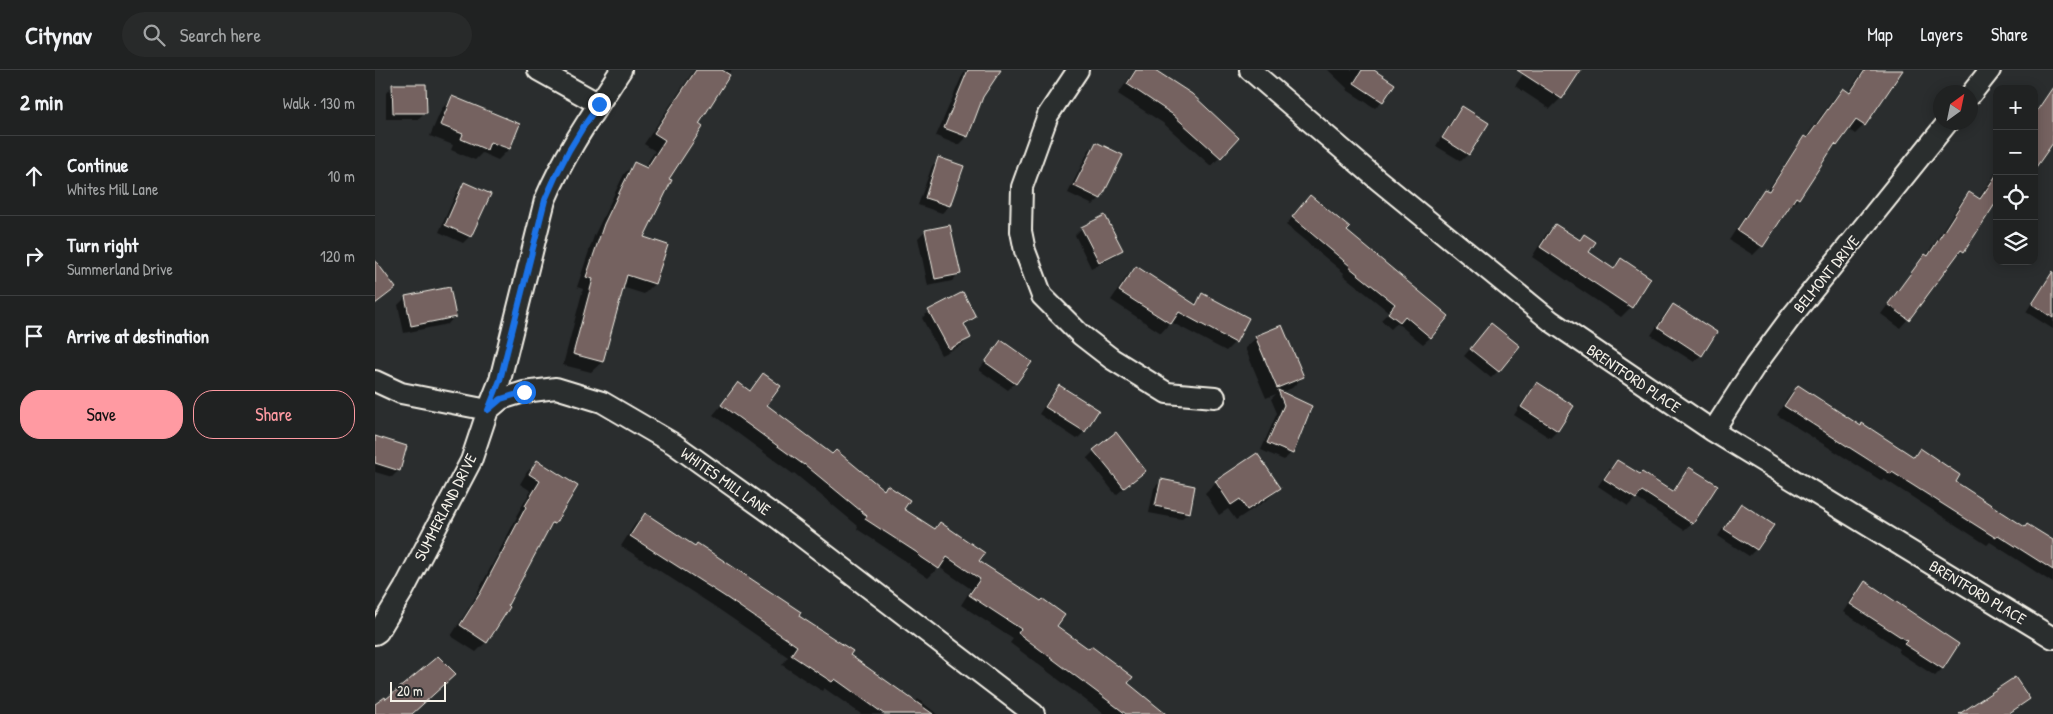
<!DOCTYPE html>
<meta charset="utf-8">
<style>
body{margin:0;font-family:"Patrick Hand",sans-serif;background:#282a2a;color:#f1f3f6}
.controls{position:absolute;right:15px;top:15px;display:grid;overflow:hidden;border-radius:10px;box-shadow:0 2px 12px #0003}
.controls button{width:45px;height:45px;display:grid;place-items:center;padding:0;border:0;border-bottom:1px solid #3d3f40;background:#202222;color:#f1f3f6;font:25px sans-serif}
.compass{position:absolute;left:1558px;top:15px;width:45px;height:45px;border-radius:50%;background:#202222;box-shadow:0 2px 12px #0003;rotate:33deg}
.scale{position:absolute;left:15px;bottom:12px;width:56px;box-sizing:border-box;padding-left:5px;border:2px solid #f4f1e8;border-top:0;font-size:14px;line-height:18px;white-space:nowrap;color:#f4f1e8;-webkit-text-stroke:4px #2a2d2e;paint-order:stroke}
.stop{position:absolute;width:15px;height:15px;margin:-11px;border:4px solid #1a73e8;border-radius:50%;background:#fff}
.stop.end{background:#1a73e8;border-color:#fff;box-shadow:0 1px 5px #0008}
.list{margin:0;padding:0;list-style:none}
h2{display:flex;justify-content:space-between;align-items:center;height:65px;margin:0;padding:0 20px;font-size:21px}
h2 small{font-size:16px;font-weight:400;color:#a2a4a5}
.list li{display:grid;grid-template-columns:32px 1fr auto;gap:15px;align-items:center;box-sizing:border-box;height:80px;padding:0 20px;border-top:1px solid #3d3f40}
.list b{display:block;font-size:19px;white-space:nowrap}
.list p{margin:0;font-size:16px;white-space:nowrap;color:#a2a4a5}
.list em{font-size:16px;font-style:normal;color:#a2a4a5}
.actions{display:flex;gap:10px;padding:15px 20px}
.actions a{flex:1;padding:11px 0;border:1px solid #ff9aa2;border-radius:20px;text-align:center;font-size:18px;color:#ff9aa2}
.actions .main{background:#ff9aa2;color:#111}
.icon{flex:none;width:28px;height:28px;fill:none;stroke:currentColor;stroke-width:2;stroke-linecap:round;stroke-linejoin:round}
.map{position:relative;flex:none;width:1678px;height:644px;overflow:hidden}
header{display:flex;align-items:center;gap:30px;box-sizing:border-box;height:70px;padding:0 25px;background:#202222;border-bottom:1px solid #3d3f40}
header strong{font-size:24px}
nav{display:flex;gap:28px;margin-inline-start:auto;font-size:18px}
.search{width:350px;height:45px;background:#282a2a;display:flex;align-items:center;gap:12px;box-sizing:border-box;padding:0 18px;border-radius:28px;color:#a2a4a5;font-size:19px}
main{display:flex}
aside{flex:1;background:#202222}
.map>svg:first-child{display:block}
</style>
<header>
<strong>Citynav</strong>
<div class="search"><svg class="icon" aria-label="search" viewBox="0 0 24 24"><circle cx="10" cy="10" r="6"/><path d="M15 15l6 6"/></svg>Search here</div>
<nav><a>Map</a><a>Layers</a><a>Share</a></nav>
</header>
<main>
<aside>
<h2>2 min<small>Walk · 130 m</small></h2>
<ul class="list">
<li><svg class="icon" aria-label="ahead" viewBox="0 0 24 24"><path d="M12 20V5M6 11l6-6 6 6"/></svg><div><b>Continue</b><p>Whites Mill Lane</p></div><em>10 m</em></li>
<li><svg class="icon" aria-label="right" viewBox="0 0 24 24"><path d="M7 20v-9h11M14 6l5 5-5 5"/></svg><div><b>Turn right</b><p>Summerland Drive</p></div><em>120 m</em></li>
<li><svg class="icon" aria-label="arrive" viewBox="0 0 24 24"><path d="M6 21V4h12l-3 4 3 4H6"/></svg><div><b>Arrive at destination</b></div></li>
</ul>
<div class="actions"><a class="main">Save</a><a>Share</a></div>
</aside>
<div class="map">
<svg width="1678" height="644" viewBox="0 0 1678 644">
<rect width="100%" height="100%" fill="#2a2d2e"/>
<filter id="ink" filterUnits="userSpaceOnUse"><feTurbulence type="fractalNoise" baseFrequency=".02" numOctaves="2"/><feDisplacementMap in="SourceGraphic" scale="10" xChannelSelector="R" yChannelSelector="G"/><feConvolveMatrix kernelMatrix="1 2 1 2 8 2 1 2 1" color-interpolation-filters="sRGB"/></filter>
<g filter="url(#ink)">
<path fill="#0007" d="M319,0H357L322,54L292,109L267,168L279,214L269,224L247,217L227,292L216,302L188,295L208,219L202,217L219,166L249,104L260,93L269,98L280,81L269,74Z
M591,0H624L607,27L592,66L583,75L561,66L586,8Z
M760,0H777L845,87L836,96L788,53L743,24Z
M953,0H996L1007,31L1000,38L972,20L973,19Z
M1151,0H1205L1186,28L1175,39L1140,16Z
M1488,0H1526L1489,55L1480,64L1473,59L1453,84L1424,128L1415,137L1413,136L1387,176L1378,185L1354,170L1381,129L1390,120L1392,121L1421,77L1430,68L1459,28L1468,19L1473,23Z
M18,15L50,42L43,49H11V23Z
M1677,21L1678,71L1659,98V42Z
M78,28L144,55L134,79L123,90L107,83L100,90L76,80L78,75L55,66L67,38Z
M1087,37L1093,84L1086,91L1061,76L1080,45Z
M721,73L725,128L718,135L693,123L714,80Z
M564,89L587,97L574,136L567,143L543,135L557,96Z
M1622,101V132L1620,131L1588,181L1578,189L1533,249L1525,258L1506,244L1542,195L1551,186L1585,133L1594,124L1603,129Z
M89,114L95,166L88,173L64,162L82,121Z
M928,134L970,161L1056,267L1048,274L1022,253L1016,259L1006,250L1014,242L968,205L969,203L911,155Z
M1180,155L1204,170L1209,165L1212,183L1237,199L1246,190L1275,208L1256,237L1246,247L1157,187L1171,164Z
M707,158L746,179L739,187L716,198L700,165Z
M550,161L584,203L577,211L553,216L543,168Z
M0,192L20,218L0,235Z
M761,197L818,234L828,225L860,272L851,281L796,252L786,263L736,230L752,206Z
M1677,205H1678V259L1651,242L1670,212Z
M31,227L80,246L73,254L29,263L23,235Z
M1298,235L1326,285L1319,292L1276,265L1291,242Z
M554,241L600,247L589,256L594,267L587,275L566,285L547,248Z
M1116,255L1123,301L1116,308L1089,286Z
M881,268L928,307L917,318L905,323L936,337L916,383L909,390L886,380L902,343L896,329L901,324L891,328L870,278Z
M626,271L640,313L633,320L604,300Z
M389,305L390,335L527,439L602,491L789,644H729L635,573L638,569L586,535L596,519L564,497L553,508L534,495L535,494L482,459L483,456L419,403L418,404L338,345L364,314L374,321Z
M1162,313L1198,337L1182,361L1175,368L1139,345L1155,321Z
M685,316L723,341L709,362L702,369L664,344L677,324Z
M1423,316L1485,357L1538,387L1545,380L1579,412L1649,458L1678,472V513L1615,472L1612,475L1509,409L1507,411L1402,345L1415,324Z
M0,367L24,400L17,407L0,402Z
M719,381L769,401L741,425L712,388Z
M1242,391L1296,422L1315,398L1317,453L1309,460L1261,428L1253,436L1223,416L1235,398Z
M162,392L202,416L179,454L171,461L111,572L101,582L76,566L97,533L142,447L141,446L156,421L145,414L152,402Z
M786,411L814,442L806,449L774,443L779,418Z
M841,412L904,418L893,429L861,450L853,439L844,445L830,423Z
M1366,435L1381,479L1374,486L1343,466L1359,442Z
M270,445L319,477L322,474L540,633L543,629L562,644H486L449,618L447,621L407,595L413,587L339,536L246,476L260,454Z
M1490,512L1582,574L1567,599L1560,606L1523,582L1525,579L1468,542L1483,519Z
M1654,629L1635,644H1591Z"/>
<path fill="#756260" stroke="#f4f1e8" d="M321,0H347L355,5L324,54L328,57L294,109L297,110L269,167L293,175L280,214L252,205L228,292L198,284L218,209L211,207L229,154L259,92L272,98L290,70L279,63Z
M593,0H626L608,27L593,67L569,58Z
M761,0H780L817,24L864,68L846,88L797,44L752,14Z
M987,0H999L1020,14L1008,32L979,13Z
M1142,0H1206L1187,29Z
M1490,0H1528L1490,56L1481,50L1462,76L1460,74L1424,129L1421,127L1388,177L1362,160L1389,119L1394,121L1429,66L1432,68L1468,18L1475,23Z
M17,14H51L52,43H18Z
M1678,17V73L1659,100V45Z
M77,26L145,54L135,79L115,72L112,80L86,69L88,64L65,55Z
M1087,36L1114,53L1094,85L1067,68Z
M721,72L748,85L726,129L699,116Z
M563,87L589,96L575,136L550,128Z
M1622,104V131L1589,182L1586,180L1534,250L1513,234L1550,184L1553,186L1594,122L1605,129Z
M89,112L116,124L96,167L70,155Z
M935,125L975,158L972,161L1074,246L1056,268L1030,246L1025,252L1013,243L1020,234L974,197L975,196L917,147Z
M730,145L748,180L724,192L706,157Z
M1180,154L1205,170L1209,164L1221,172L1214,182L1239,199L1246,188L1276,208L1257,238L1165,177Z
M575,155L586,204L560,209L550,160Z
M0,190L21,218L0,234Z
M761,196L821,235L827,223L874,248L861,273L804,242L796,254L744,221Z
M1678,201V248L1657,234Z
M75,217L81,247L36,256L30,226Z
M588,222L601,247L589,254L596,268L574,279L553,240Z
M1298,234L1342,262L1327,286L1283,257Z
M1116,253L1145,276L1124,302L1095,279Z
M907,255L929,307L902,318L880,266Z
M626,270L657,292L641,314L610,292Z
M388,303L406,316L392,335L457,384L461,380L509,420L512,415L535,430L529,439L560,459L565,452L610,483L604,491L666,531L668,529L690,545L682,556L714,579L716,576L758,607L753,613L791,644H751L643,563L646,559L594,525L605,509L572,487L564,499L543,485L544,484L490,449L492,446L429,394V395L346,335L363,312L375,321Z
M1162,312L1199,336L1183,361L1146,337Z
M684,315L724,340L710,362L670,337Z
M1423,315L1486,356L1487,353L1539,387L1545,378L1585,405L1581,412L1650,457L1652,454L1678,470V500L1623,465L1621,468L1517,402L1516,404L1409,336Z
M903,320L937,336L918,384L892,373L909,335Z
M741,362L771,401L749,418L718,380Z
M0,366L32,376L25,401L0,393Z
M882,383L906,418L872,440L865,429L856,435L840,411Z
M162,390L203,416L180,454L177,453L133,535L135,537L112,573L85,555L106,522L151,437L150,436L165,411L154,404Z
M1242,390L1265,404L1267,402L1298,422L1314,397L1343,415L1318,454L1267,421L1261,429L1229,409Z
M786,409L820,416L815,443L780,436Z
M1366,433L1399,455L1382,480L1349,459Z
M270,443L320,476L322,473L426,542L424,546L478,581L475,585L558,644H509L460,609L457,612L416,585L422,576L349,526L255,466Z
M1490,511L1584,574L1568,599L1529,574L1532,571L1475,534Z
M63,586L81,604L37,644H0V634L10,627L11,629Z
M1640,607L1655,629L1633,644H1584Z"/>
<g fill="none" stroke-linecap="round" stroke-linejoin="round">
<defs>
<path id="minor" d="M163,0L224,34
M703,0L673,45L647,117L646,161L650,181L667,226L706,265L737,289L792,323L840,327
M875,0L1002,109L1176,251L1338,361L1678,568
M1596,24L1615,0
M0,311L26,323L113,340L126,329L149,322L181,318L227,332L299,374L404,449L659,644
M1338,361L1380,296L1417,246L1573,52
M0,564L3,562L29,519L96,391L113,340L125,310L170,130C190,83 218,43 246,0"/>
</defs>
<use href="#minor" stroke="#f4f1e8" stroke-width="24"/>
<use href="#minor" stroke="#2a2d2e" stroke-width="20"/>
</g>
</g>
<g fill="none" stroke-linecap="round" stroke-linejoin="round" filter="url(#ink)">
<path stroke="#1a73e8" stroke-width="6" d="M149,322L126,329L113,340L125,310L170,130C184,96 202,64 224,34"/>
</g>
<g text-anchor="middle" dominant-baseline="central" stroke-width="4" stroke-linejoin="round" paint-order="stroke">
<g font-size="16" fill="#f4f1e8" stroke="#2a2d2e">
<text transform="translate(1451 204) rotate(-51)">BELMONT DRIVE</text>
<text transform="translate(1259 308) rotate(34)">BRENTFORD PLACE</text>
<text transform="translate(351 411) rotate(35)">WHITES MILL LANE</text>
<text transform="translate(70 437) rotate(-63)">SUMMERLAND DRIVE</text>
<text transform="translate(1603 522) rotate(31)">BRENTFORD PLACE</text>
</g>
</g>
</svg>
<div class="controls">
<button>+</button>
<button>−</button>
<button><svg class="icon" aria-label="locate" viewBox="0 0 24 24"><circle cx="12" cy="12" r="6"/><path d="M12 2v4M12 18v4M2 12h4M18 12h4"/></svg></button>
<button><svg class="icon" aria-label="layers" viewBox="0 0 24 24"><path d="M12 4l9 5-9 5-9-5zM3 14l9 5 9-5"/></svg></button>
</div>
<svg class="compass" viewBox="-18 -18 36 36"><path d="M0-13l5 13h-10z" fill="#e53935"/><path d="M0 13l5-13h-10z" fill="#a2a4a5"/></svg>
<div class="scale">20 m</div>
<div class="stop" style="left:149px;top:322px"></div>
<div class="stop end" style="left:224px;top:34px"></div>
</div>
</main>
